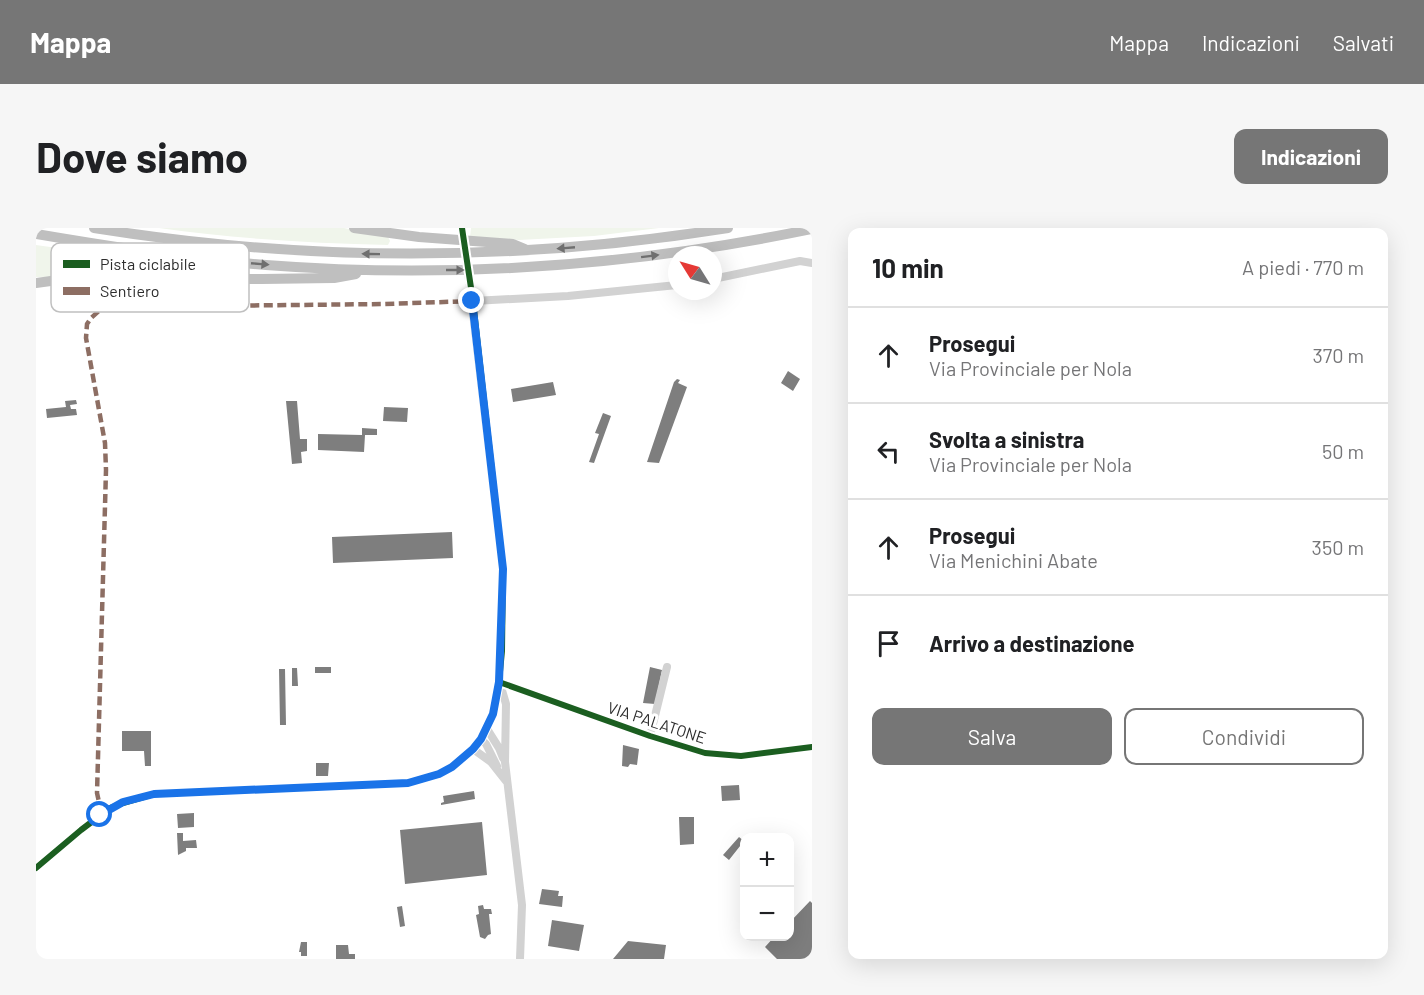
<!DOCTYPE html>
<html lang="it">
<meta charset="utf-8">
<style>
body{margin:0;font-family:Barlow,sans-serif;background:#f6f6f6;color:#202124}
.controls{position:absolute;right:18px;bottom:18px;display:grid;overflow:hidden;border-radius:12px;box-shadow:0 6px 24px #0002}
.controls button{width:54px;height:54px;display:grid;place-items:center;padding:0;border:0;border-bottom:2px solid #e0e0e0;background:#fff;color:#202124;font:30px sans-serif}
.compass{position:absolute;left:632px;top:18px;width:54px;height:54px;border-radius:50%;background:#fff;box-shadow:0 6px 24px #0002;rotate:307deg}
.stop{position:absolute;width:18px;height:18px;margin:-14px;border:4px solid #1a73e8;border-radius:50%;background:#fff}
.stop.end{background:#1a73e8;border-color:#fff;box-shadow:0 2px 6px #0008}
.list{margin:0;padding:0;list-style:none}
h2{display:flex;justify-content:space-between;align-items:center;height:78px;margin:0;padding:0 24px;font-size:26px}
h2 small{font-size:20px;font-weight:400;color:#757577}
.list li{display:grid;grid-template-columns:39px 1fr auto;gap:18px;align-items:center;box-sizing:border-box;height:96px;padding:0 24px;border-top:2px solid #e0e0e0}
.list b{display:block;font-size:22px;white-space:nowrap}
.list p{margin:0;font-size:20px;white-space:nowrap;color:#757577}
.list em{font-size:20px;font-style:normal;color:#757577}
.actions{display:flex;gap:12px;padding:18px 24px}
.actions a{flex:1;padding:14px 0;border:2px solid #767676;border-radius:12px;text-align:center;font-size:21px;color:#767676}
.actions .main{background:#767676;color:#fff}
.icon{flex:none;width:33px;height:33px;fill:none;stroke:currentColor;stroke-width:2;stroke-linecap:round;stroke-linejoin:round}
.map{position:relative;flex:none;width:776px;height:731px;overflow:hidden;border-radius:12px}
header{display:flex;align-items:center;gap:36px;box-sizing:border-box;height:84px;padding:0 30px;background:#767676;color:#fff}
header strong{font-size:28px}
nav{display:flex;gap:33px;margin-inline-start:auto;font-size:21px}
.intro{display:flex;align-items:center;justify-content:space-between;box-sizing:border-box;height:144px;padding:0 36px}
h1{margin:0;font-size:42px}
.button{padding:15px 27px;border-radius:12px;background:#767676;color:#fff;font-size:21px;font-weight:700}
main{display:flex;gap:36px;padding:0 36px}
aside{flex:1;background:#fff;border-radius:12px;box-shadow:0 6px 24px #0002}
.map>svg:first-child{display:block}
</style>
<header>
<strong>Mappa</strong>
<nav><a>Mappa</a><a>Indicazioni</a><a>Salvati</a></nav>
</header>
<div class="intro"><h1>Dove siamo</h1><a class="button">Indicazioni</a></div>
<main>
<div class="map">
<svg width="776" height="731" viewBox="0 0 776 731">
<rect width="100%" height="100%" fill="#fff"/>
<path fill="#f0f5eb" d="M123,0H308L352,9L354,13L352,17C275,15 199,11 123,0Z
M435,0H623L558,8L483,12L434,9Z
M0,17L142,37L146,39L148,43L145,47L0,49Z"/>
<path fill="#7e7e7e" d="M752,143L764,151L757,163L745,155Z
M641,151L644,152L642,155L651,159L623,235L611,234L638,154Z
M517,154L520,167L477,174L475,161Z
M40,172L41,176L34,177L35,181H40L41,187L11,190L10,181L30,179L29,173Z
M250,173H261L264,211H271V223L265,224L266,235L256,236Z
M348,179L372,180L371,194L347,193Z
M567,185L575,188L558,235L553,234L563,206L559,205Z
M326,200L341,201V207H329L328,224L282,222V206L326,207Z
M416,304L417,330L297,335L296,309Z
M279,439H295V445H279Z
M614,439L626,442L619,476L607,475Z
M256,440H261L262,458H256Z
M243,441H249L250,497H244Z
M86,503H115V538H109L108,523H86Z
M587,517L603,521L601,537L594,536L592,539L586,538Z
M280,535H293L292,548H280Z
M703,557L704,572L686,573L685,558Z
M438,563L439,571L405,577V575L408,574L407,568Z
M158,585V599L142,600L141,586Z
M643,589H658V616L644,617Z
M446,594L451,647L369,656L364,602Z
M141,605H147V613L160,612L161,620H150V623L142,627Z
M703,609L708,613L693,632L687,627Z
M506,661L523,663L522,668H527L526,679L503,676Z
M774,673L776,675V731H741L729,719L739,708H754V694Z
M447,677L448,681H455L456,686H453L455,706L452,707L449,711L444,709L440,687L443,686L442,678Z
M366,678L369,698L364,699L361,679Z
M516,692L548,697L543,723L512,718Z
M592,713L630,717L628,731H577Z
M265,714H271V728H265V724H263Z
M300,717H312L313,726H319V731H300Z"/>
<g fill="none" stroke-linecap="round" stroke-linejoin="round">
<path stroke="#d5d5d5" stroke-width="8" stroke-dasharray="8 4" stroke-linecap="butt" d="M427,8L434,59"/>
<path stroke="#d2d2d2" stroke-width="8" d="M426,0V4
M677,51L764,33L776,35
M437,73L532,68L641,57
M463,454L614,508L669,525L705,528L776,519
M465,459L470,476L469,534L486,677L484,731
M451,501L463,520L467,530
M614,508L631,439
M445,511L450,516L461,538
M437,521L455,534L470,553
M0,640L45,602L74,580L87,575L118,566L372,555L403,546L416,539L437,521L445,511L457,486L463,454L466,423L467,341L434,59"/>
<path stroke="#bfbfbf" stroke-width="10" d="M58,0C269,34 481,34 692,0
M318,0L383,9L477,16L489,21
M0,6C76,19 152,31 230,37C412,51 597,38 776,1
M0,55L29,51H226L298,50L320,46"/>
<path stroke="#8d6e63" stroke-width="4.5" stroke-dasharray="9 4.5" stroke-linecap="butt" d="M68,584L63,574L61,565L70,242L69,215L50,110L51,96L55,90L65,81L73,79L349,76L437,73"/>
<defs>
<path id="cycleway" d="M463,454L614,508L669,525L705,528L776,519
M0,640L45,602L74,580L87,575L118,566L372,555L403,546L416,539L437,521L445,511L457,486L463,454L466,423L467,341L437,73L426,0"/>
</defs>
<use href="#cycleway" stroke="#fff" stroke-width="10"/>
<use href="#cycleway" stroke="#1b5e20" stroke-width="6"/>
</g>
<defs><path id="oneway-solid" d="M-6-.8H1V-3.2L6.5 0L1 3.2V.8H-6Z" transform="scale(1.5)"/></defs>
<g fill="#6f6f6f">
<use href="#oneway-solid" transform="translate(530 20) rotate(175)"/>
<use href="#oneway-solid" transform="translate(335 26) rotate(-179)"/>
<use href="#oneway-solid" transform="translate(614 28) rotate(-7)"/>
<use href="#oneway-solid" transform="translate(224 36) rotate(5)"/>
<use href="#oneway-solid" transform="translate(419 42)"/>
</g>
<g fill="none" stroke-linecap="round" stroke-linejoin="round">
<path stroke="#1a73e8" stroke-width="8" d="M64,587L87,574L118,566L372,555L403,546L416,539L437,521L445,511L457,486L463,454L467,341L436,73"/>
</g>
<g text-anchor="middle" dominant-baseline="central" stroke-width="6" stroke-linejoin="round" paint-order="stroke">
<g font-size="16" fill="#2d2d2d" stroke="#fff">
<text transform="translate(621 494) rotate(18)">VIA PALATONE</text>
</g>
</g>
<rect x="15" y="15" width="198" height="69" rx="9" fill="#fff" stroke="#c0c0c0" stroke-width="1.5"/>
<rect x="27" y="32" width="27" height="8" fill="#1b5e20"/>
<rect x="27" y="59" width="27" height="8" fill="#8d6e63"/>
<g font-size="16" fill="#2d2d2d">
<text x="64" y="42">Pista ciclabile</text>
<text x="64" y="69">Sentiero</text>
</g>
</svg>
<div class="controls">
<button>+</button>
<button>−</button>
</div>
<svg class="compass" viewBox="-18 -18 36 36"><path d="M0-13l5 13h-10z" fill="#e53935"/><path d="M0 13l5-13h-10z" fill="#757577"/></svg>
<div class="stop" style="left:64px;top:587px"></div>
<div class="stop end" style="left:436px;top:73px"></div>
</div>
<aside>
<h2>10 min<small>A piedi · 770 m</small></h2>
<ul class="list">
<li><svg class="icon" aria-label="ahead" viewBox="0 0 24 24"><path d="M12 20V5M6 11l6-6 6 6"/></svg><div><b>Prosegui</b><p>Via Provinciale per Nola</p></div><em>370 m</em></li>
<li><svg class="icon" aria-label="left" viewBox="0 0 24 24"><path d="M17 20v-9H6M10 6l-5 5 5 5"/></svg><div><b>Svolta a sinistra</b><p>Via Provinciale per Nola</p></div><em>50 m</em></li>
<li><svg class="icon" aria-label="ahead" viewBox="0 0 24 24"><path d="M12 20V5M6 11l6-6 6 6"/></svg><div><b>Prosegui</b><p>Via Menichini Abate</p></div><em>350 m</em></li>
<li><svg class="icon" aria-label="arrive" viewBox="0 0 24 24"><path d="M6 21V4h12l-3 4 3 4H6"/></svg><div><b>Arrivo a destinazione</b></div></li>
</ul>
<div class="actions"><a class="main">Salva</a><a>Condividi</a></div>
</aside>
</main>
